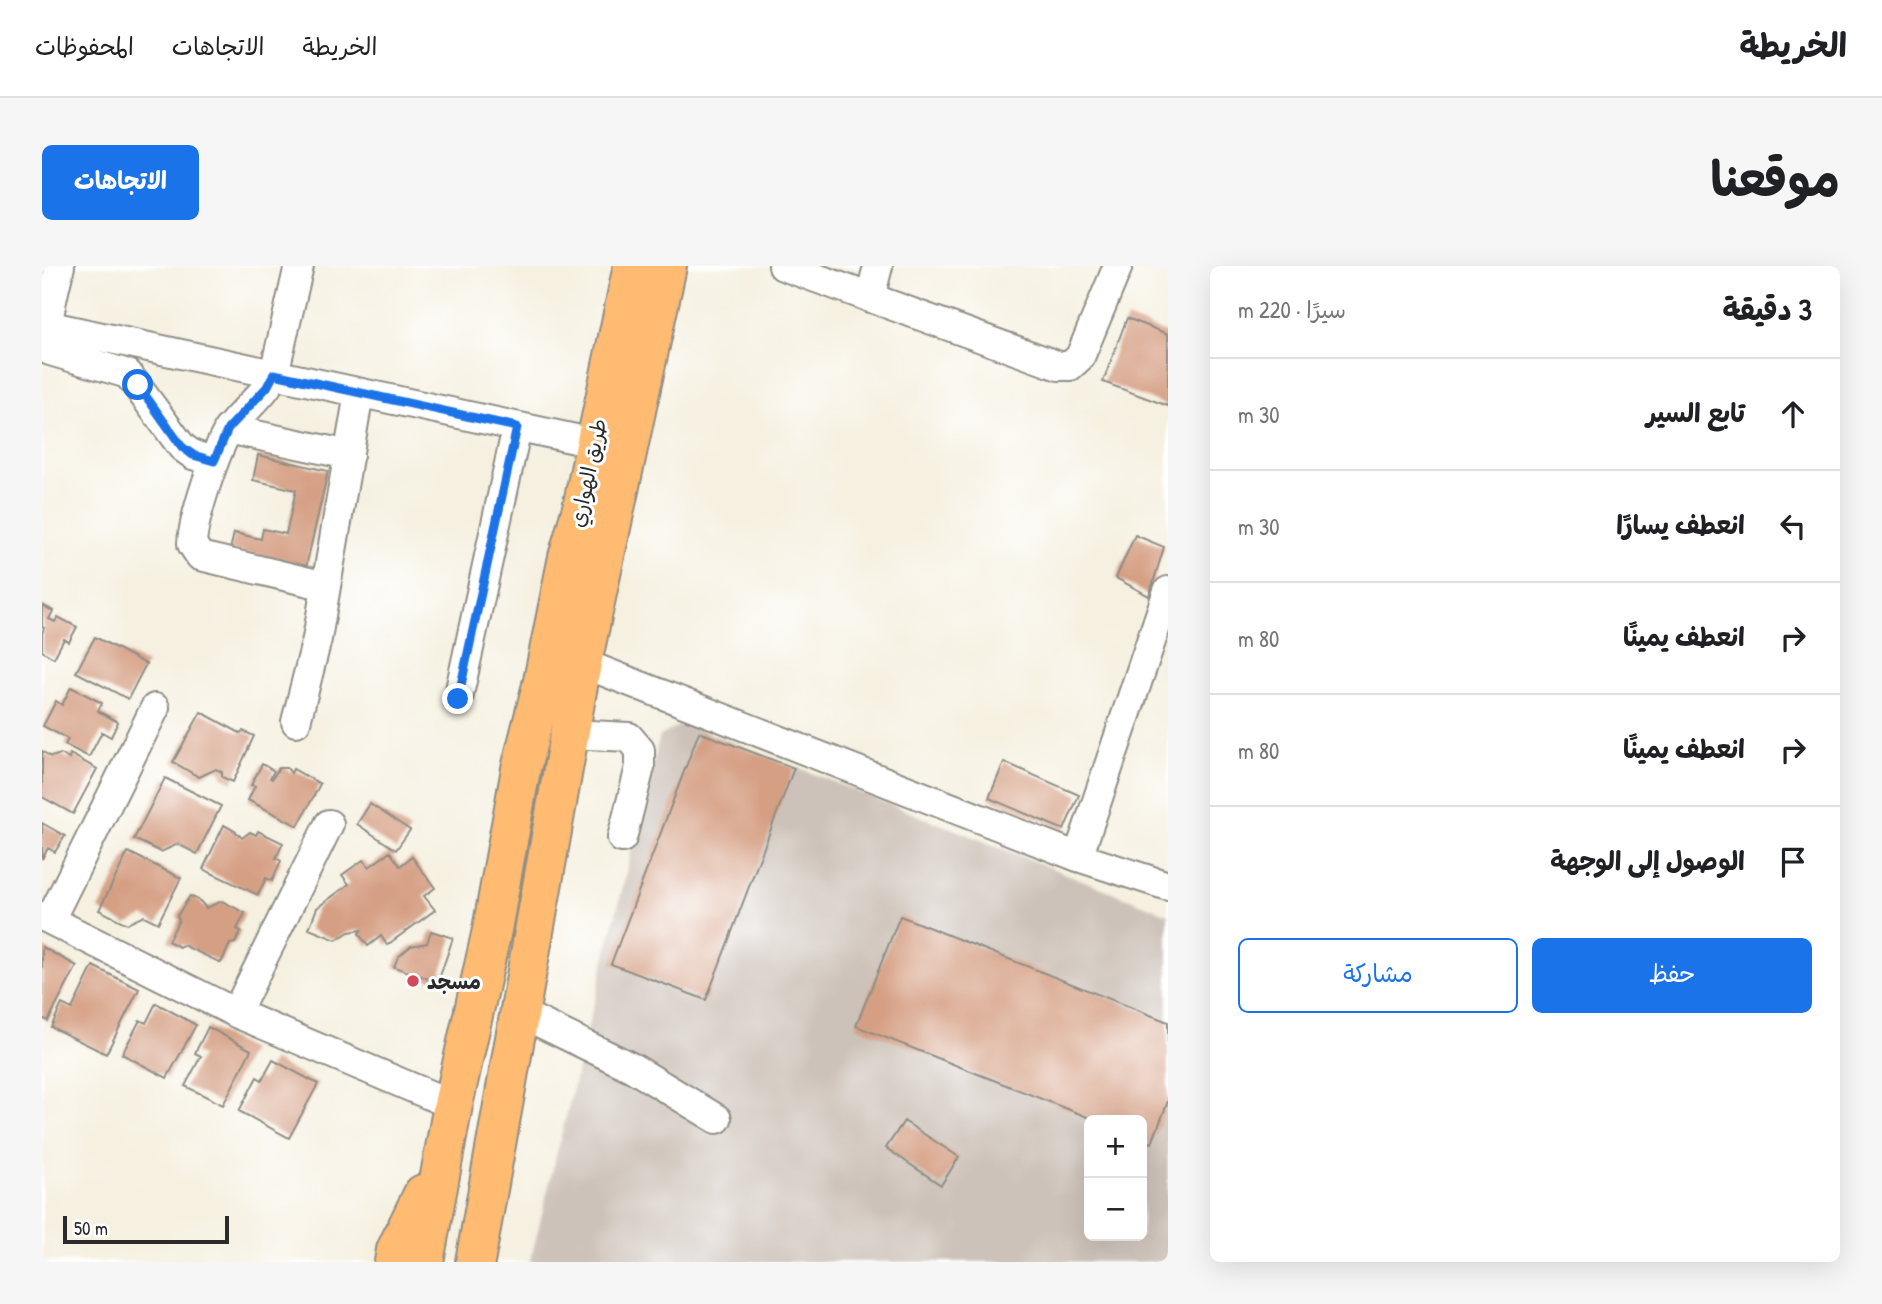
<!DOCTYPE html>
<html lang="ar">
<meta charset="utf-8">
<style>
body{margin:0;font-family:"Patrick Hand","Playpen Sans Arabic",sans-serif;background:#f6f6f6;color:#202124;direction:rtl}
.controls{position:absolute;right:21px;bottom:21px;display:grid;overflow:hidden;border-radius:10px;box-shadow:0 7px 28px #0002}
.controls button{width:63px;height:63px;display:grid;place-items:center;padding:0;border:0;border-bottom:2px solid #e0e0e0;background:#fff;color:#202124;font:35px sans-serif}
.scale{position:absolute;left:21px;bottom:18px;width:166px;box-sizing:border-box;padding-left:7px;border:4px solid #2b2b2b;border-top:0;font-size:19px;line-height:24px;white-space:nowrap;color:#2b2b2b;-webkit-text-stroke:5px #fff;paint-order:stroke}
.stop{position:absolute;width:21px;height:21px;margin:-16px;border:5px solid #1a73e8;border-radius:50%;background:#fff}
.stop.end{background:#1a73e8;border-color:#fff;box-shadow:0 2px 7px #0008}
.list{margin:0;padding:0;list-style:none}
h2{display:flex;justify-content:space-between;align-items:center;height:91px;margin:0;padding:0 28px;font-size:30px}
h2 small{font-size:23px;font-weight:400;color:#757577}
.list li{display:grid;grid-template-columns:46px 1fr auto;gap:21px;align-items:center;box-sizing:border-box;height:112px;padding:0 28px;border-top:2px solid #e0e0e0}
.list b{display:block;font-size:26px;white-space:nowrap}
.list em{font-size:23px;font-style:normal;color:#757577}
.actions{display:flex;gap:14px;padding:21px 28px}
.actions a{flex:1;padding:16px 0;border:2px solid #1a73e8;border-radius:10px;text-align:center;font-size:24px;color:#1a73e8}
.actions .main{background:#1a73e8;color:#fff}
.icon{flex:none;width:38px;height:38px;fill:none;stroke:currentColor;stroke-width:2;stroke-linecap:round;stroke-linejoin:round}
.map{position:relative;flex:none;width:1126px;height:996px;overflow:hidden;direction:ltr;border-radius:10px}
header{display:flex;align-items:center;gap:42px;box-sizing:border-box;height:98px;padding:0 35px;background:#fff;border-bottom:2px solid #e0e0e0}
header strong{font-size:33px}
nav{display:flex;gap:38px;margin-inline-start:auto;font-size:24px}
.intro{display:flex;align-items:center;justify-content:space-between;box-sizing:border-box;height:168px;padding:0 42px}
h1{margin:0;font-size:49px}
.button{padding:18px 32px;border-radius:10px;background:#1a73e8;color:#fff;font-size:24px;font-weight:700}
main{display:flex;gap:42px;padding:0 42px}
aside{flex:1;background:#fff;border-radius:10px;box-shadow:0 7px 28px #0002}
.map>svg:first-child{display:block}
</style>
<header>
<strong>الخريطة</strong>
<nav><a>الخريطة</a><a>الاتجاهات</a><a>المحفوظات</a></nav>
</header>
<div class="intro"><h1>موقعنا</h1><a class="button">الاتجاهات</a></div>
<main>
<aside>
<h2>3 دقيقة<small>سيرًا · 220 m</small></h2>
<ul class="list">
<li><svg class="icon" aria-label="ahead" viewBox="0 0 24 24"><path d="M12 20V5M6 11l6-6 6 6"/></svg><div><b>تابع السير</b></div><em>30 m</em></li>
<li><svg class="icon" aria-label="left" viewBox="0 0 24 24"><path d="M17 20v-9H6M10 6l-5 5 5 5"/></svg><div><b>انعطف يسارًا</b></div><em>30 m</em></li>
<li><svg class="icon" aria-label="right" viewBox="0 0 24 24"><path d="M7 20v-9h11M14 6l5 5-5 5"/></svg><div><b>انعطف يمينًا</b></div><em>80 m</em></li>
<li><svg class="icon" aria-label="right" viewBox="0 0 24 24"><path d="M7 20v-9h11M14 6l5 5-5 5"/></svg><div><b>انعطف يمينًا</b></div><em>80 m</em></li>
<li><svg class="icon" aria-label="arrive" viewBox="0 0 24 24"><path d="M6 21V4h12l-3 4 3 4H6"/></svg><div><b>الوصول إلى الوجهة</b></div></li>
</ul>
<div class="actions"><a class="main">حفظ</a><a>مشاركة</a></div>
</aside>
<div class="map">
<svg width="1126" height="996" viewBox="0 0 1126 996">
<rect width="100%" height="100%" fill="#fff"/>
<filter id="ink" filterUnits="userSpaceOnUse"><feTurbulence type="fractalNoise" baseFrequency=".0143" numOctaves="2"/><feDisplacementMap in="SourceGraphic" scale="14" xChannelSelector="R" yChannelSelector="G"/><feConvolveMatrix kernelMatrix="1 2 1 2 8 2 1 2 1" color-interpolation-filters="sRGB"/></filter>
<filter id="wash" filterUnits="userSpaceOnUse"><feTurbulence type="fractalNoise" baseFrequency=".00686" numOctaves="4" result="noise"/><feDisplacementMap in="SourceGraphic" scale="28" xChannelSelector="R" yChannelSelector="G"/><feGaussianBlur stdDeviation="1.57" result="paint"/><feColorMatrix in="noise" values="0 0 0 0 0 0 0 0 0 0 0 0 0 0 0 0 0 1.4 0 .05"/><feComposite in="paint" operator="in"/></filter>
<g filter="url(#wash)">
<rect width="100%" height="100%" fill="#f5f0e0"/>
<path fill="#cdc2b9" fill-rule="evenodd" d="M642,457L1126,648V996H488L618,470ZM1047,854H1100V970H1047Z"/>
<g id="blocks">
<path fill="#d59f83" d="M1085,52L1126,68V140L1061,116Z
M216,189L286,205L264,301L188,284L192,267L219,273L221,263L244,268L254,224L211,214Z
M1093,269L1122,281L1107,330L1074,312Z
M0,339L11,345L7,353L13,356L16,351L35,361L27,376L22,373L12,392L0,385V367L2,362L0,361Z
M53,371L104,398L86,433L34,406Z
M29,421L60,437L56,445L76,456L69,471L60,466L47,491L23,479L26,473L1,460L14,435L20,439Z
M159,446L198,467L201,465L212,470L191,516L180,511V506L174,503L157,511L131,496Z
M657,466L752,502L664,734L569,698Z
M0,485L9,491L19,488L27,493L28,488L55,503L31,548L0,531Z
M962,496L1037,529L1022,564L947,532Z
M220,498L232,505L228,512L230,513L237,502H245L249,507L251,503L278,518L256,560L206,534L213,520L209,519Z
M123,512L179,540L155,588L136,578L119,586L92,573Z
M328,538L368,564L354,584L315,558Z
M0,557L23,570L13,586L6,582L0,593Z
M182,559L193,565L200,572L208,566L214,569L216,565L241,577L234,592L239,595L230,615L224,612L216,629L161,603Z
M86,586L139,612L116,657L102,650L85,658L57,644Z
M348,586L358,600L370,591L393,622L382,630L393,644L345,679L339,670L326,680L317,668L319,664L307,666L294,674L267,663L275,642L307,618L300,609L321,594L327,601Z
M148,630L158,635L164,642L180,635L203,647L195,663L199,665L193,677L188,678L179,697L141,679L137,681L126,675L137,654L135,650Z
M858,650L1126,756V835L1110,877L1100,873V854H1053L814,760Z
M389,665L411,672L396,716L352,701L356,691L369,680L385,677Z
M0,681L35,700L6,755L0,752Z
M51,700L97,723L64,788L9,761L20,738L30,743Z
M114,737L154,759L125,812L80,788L98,754L104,757Z
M166,761L209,784L181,839L143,820L159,790L153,787Z
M231,794L276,818L247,872L197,845L215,811L220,814Z
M862,855L917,891L899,919L844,882Z"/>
</g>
</g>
<g filter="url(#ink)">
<use href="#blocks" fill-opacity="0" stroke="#908e86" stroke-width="2"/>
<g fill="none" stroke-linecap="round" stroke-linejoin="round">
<defs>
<path id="minor" d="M18,0C13,21 0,67 8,85L86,108L140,181L151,189L172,195
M257,0L232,108C223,129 203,142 190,159C175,178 151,253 150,278L158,290L284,320
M741,0L1017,100H1028L1038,91L1076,0
M828,32L836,0
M4,59L552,177
M186,163L307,189
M540,397L1036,591L1126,620
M416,433L475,161
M254,456L275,373L317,127
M528,468L587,471L598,484V501L580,572
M1036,591L1126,325
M0,650L194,747L411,839
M8,654L113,442
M194,747L287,558
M478,747L591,802L675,853"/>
<path id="highway" d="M352,996L354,984L381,928
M382,996L411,839L450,664L479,503L501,415L526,291L540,242L591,0
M433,996L540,397L625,0"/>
</defs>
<use href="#minor" stroke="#908e86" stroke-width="32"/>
<use href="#highway" stroke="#908e86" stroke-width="42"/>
<use href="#minor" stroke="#fff" stroke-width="28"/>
<use href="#highway" stroke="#febb71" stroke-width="38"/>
</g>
</g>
<g fill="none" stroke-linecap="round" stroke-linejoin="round" filter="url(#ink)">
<path stroke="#1a73e8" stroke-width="9" d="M96,119L140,181L151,189L172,195L186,163L225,121L232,108L475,161L416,433"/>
</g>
<circle fill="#d1495b" stroke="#fff" stroke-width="2.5" cx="371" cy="715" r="7"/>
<g text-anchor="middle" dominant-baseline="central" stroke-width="6" stroke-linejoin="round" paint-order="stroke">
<g font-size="21" fill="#2b2b2b" stroke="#fff">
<text transform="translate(546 207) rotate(-78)">طريق الهواري</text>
</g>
<g font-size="21" font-weight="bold" fill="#2b2b2b" stroke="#fff" text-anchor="start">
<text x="385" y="715">مسجد</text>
</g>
</g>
</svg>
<div class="controls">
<button>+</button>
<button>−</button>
</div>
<div class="scale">50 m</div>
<div class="stop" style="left:96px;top:119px"></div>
<div class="stop end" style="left:416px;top:433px"></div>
</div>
</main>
